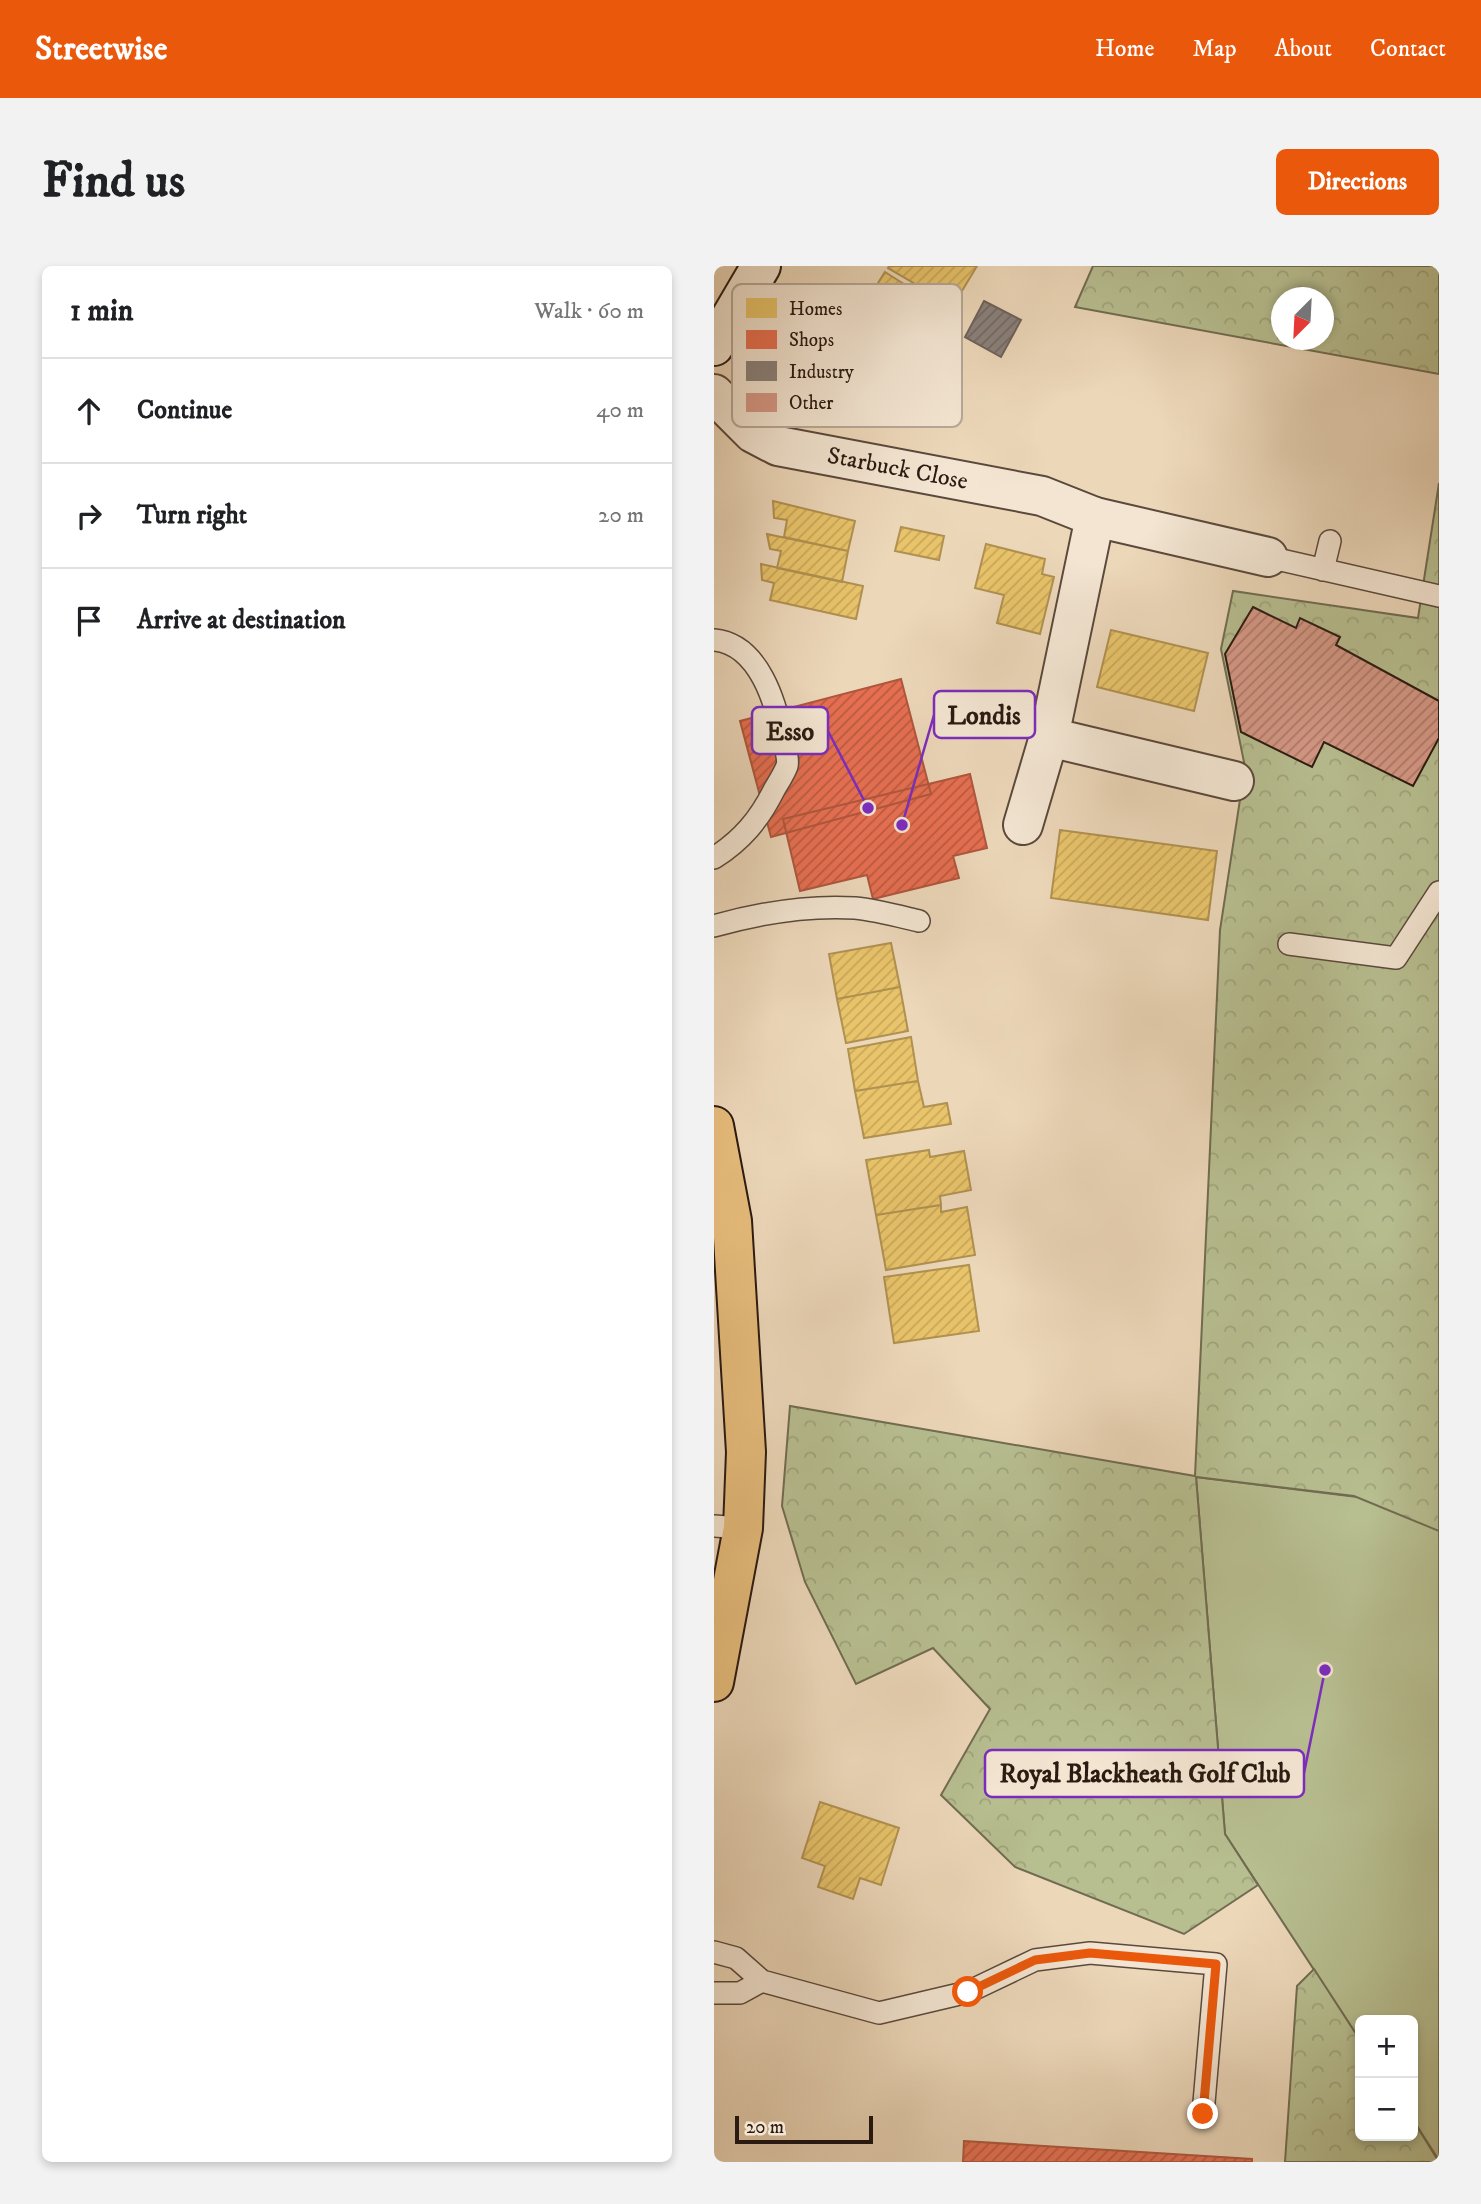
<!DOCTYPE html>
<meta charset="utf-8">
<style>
body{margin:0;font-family:"IM FELL DW Pica",serif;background:#f2f2f2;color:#202124}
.controls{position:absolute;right:21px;bottom:21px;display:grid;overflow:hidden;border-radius:10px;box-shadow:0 4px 10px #0003}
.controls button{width:63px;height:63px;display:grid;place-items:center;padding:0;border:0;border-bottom:2px solid #e0e0e0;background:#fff;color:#202124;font:35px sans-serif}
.compass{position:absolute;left:557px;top:21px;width:63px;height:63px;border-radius:50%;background:#fff;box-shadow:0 4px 10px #0003;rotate:204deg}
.scale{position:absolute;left:21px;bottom:18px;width:138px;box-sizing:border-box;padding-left:7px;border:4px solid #2b1a12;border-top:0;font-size:19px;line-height:24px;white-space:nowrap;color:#2b1a12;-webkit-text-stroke:5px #f3e5d2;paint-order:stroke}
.stop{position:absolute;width:21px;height:21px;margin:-16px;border:5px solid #ea580c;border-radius:50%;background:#fff}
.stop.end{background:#ea580c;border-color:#fff;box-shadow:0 2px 7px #0008}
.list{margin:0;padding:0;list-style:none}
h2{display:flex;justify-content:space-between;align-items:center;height:91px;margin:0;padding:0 28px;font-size:30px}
h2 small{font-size:23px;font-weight:400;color:#757577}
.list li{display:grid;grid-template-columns:46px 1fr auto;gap:21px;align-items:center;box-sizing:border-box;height:105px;padding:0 28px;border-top:2px solid #e0e0e0}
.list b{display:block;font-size:26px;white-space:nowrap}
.list em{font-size:23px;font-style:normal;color:#757577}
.icon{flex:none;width:38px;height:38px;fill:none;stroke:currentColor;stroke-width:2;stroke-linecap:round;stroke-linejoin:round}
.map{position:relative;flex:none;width:725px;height:1896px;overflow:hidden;border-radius:10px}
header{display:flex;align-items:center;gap:42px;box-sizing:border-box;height:98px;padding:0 35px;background:#ea580c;color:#fff}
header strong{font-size:33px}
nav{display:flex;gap:38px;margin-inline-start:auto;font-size:24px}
.intro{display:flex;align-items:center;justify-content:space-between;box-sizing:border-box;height:168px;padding:0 42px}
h1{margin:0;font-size:49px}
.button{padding:18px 32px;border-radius:10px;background:#ea580c;color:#fff;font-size:24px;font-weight:700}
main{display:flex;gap:42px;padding:0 42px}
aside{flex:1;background:#fff;border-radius:10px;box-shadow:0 4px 10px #0003}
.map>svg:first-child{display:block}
</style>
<header>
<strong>Streetwise</strong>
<nav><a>Home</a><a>Map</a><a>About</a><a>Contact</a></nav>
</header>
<div class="intro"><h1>Find us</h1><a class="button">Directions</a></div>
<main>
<aside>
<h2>1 min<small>Walk · 60 m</small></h2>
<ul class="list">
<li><svg class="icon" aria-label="ahead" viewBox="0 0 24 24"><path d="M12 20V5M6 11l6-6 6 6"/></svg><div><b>Continue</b></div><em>40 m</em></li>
<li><svg class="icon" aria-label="right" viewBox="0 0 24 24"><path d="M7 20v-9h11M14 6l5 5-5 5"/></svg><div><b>Turn right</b></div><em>20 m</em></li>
<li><svg class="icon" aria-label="arrive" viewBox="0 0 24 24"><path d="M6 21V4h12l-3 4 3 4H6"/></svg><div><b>Arrive at destination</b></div></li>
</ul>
</aside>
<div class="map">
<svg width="725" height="1896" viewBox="0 0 725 1896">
<defs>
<pattern id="forest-crowns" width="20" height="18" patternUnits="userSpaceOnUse" patternTransform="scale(1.75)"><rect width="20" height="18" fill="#b7be90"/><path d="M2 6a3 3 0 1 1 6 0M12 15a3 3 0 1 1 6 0" fill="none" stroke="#9ea37b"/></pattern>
<pattern id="homes-hatch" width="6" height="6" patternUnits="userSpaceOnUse" patternTransform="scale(1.75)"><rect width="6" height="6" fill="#e9c46a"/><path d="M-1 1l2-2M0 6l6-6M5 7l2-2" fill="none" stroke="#c8a85b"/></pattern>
<pattern id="shops-hatch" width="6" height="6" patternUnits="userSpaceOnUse" patternTransform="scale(1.75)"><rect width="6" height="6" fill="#e76f51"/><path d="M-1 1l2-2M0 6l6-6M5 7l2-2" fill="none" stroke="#bb5a42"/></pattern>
<pattern id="industry-hatch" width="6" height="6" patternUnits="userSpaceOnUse" patternTransform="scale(1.75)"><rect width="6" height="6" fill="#8a817c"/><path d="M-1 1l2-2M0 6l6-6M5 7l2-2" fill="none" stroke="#716964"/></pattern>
<pattern id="building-hatch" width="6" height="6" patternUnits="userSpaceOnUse" patternTransform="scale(1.75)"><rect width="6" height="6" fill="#d69886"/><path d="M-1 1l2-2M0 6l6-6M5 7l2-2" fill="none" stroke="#ae7b6c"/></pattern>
</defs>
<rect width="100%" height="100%" fill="#ecd7b9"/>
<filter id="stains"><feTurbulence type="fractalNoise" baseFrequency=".00286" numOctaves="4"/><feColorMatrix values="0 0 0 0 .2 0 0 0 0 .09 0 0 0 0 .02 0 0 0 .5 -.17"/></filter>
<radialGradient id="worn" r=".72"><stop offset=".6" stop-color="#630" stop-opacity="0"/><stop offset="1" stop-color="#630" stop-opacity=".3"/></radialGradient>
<path fill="#b7be90" stroke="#716c51" stroke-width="2" d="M482,1211L725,1241V1894L699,1854V1754H646V1774L511,1568Z"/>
<path fill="url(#forest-crowns)" stroke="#716c51" stroke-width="2" fill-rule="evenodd" d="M379,0H725V108L361,41ZM568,32H610V74H568Z
M725,217V1265L640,1230L482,1211L511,1568L544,1619L470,1668L301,1601L227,1529L276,1443L219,1382L142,1418L91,1316L68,1240L76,1140L481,1210L506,664L531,501L507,383L519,325L704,352Z
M600,1703L646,1774V1870H699V1854L725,1896H571L583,1720Z"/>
<path fill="url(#homes-hatch)" stroke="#b09150" stroke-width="2" d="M175,0H263L239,40L174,2Z
M171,6L234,46L209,87L145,47Z
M59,235L141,255L134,285L70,271L73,254L60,252Z
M187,261L230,270L225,294L181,285Z
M53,268L134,285L128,316L63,302L67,285L56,283Z
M272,278L331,293L328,308L340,311L326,368L283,357L290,329L261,322Z
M47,298L149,320L142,353L56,334L60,317L48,314Z
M397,364L494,387L480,445L383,421Z
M346,564L503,585L494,654L337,632Z
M177,677L186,721L123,733L115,688Z
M186,721L194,765L132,777L123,733Z
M197,771L204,815L141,825L134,783Z
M204,815L210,841L233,837L237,858L150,872L141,825Z
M215,884L216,891L250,885L257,924L226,930L227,939L162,949L152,894Z
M227,939V946L253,941L261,989L172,1004L162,949Z
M255,999L265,1065L180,1077L170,1011Z
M106,1536L185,1562L167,1619L146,1612L139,1633L104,1621L111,1600L88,1592Z"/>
<path fill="url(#shops-hatch)" stroke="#af563e" stroke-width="2" d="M187,413L217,528L57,571L26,455Z
M256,508L273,582L239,590L245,612L159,633L153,609L86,625L69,553Z
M250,1875L538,1893V1896H249Z"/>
<path fill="url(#industry-hatch)" stroke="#6e625c" stroke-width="2" d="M270,35L307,54L287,91L251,71Z"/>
<path fill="url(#building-hatch)" stroke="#2b1a12" stroke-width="2" d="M539,341L582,362L586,352L626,371L622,379L725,435V472L699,520L610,476L598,501L527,466L511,388Z"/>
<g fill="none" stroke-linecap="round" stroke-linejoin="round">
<defs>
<path id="service" d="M554,291L725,330
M609,304L616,275
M0,374C45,378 62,437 69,474C71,481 75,493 73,500C70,508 64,517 60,524C45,554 28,574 0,592
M0,660C46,647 93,639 141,642C162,644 184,650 205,655
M575,678L682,692L725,626
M0,1260L29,1262
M0,1686L22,1692L48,1715L165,1747L254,1726L321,1694L376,1687L502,1698L489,1848
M0,1727H26L48,1715"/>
<g id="minor">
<path id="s1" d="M0,128L39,167L64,180L328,230L381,251L335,471L520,515"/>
<path d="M381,251L554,291"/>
<path d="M309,559L335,471"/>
</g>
<path id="secondary" d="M0,80L47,0"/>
<path id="primary" d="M0,860L18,955L32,1186L29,1262L0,1416"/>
</defs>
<use href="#service" stroke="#5b493c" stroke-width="24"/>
<use href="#minor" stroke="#5b493c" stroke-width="42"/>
<use href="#secondary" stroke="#2b1a12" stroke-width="42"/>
<use href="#primary" stroke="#2b1a12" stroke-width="42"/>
<use href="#service" stroke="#f3e5d2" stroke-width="21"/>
<use href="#minor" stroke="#f3e5d2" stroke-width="38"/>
<use href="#secondary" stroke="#f3e5d2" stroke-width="38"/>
<use href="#primary" stroke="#e6bc7c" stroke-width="38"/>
</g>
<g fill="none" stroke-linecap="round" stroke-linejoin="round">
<path stroke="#ea580c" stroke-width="9" d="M254,1726L321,1694L376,1687L502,1698L489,1848"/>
</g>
<g text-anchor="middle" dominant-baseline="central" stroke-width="7" stroke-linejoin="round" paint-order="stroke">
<g font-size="24" fill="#2b1a12" stroke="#f3e5d2">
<text stroke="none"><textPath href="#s1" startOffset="205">Starbuck Close</textPath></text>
</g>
</g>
<rect x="18" y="18" width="230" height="143" rx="10" fill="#f3e5d2" stroke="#b7a898" stroke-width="2"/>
<rect x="32" y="32" width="31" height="20" fill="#e9c46a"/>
<rect x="32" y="64" width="31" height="19" fill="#e76f51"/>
<rect x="32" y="95" width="31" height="20" fill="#8a817c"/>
<rect x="32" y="127" width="31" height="19" fill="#d69886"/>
<g font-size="19" fill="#2b1a12">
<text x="75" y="49">Homes</text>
<text x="75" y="80">Shops</text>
<text x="75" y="112">Industry</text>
<text x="75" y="143">Other</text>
</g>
<path fill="none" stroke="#7b2cbf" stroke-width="2.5" d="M188 559L220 449M154 542L114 465M611 1404L590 1507"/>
<g fill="#7b2cbf" stroke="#f3e5d2" stroke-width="2.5">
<circle cx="188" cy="559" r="7"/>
<circle cx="154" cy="542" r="7"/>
<circle cx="611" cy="1404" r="7"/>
</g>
<g fill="#f3e5d2" stroke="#7b2cbf" stroke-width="2.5">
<rect x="220" y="425" width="101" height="47" rx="7"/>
<rect x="38" y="441" width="76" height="47" rx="7"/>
<rect x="271" y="1484" width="319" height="47" rx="7"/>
</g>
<g font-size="26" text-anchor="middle" font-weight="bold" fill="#2b1a12">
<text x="270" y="458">Londis</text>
<text x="76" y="474">Esso</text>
<text x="431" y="1516">Royal Blackheath Golf Club</text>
</g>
<rect width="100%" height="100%" filter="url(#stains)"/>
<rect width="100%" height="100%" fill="url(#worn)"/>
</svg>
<div class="controls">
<button>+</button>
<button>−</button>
</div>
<svg class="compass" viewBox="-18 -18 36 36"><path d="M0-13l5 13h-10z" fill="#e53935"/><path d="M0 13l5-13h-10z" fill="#757577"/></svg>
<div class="scale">20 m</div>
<div class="stop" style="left:254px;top:1726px"></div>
<div class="stop end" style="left:489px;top:1848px"></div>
</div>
</main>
